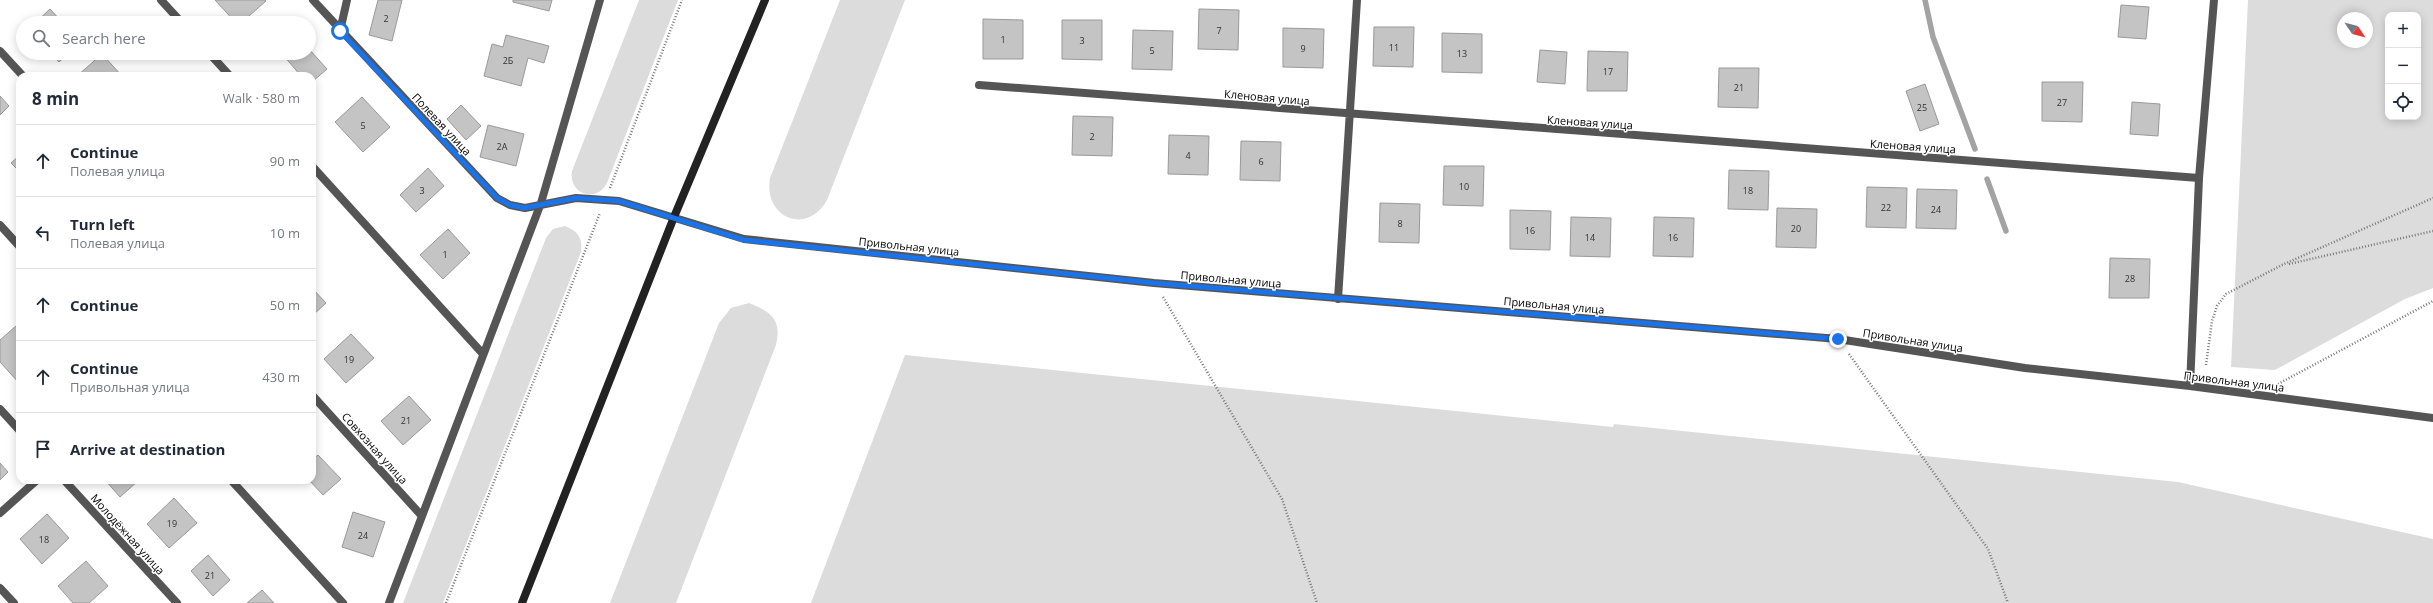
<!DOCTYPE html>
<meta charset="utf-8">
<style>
body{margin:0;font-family:"Open Sans",sans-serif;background:#f2f2f3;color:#1f2937}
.controls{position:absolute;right:12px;top:12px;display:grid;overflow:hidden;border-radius:8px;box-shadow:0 2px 10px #0003}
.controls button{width:36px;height:36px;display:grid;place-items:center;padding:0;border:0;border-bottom:1px solid #e0e1e3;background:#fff;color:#1f2937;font:20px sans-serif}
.compass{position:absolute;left:2337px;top:12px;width:36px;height:36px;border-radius:50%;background:#fff;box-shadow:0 2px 10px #0003;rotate:125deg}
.stop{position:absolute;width:12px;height:12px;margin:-9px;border:3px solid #1a73e8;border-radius:50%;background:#fff}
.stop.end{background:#1a73e8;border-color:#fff;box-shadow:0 1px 4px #0008}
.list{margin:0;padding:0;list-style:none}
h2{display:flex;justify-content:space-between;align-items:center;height:52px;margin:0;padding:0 16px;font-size:17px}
h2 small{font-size:13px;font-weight:400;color:#747a83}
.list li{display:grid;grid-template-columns:26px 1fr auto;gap:12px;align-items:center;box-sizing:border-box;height:72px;padding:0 16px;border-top:1px solid #e0e1e3}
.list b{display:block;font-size:15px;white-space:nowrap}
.list p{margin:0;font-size:13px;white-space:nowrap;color:#747a83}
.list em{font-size:13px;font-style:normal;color:#747a83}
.icon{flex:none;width:22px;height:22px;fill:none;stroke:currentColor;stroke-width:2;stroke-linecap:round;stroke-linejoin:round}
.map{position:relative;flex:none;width:2433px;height:603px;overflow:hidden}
.search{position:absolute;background:#fff;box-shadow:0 2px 10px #0003;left:16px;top:16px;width:300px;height:44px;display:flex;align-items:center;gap:10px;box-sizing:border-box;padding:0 14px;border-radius:22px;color:#747a83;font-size:15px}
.panel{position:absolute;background:#fff;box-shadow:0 2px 10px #0003;left:16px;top:72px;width:300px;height:412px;border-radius:12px}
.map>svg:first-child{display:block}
</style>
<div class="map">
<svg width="2433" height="603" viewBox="0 0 2433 603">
<rect width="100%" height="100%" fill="#fff"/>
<path fill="#dcdcdc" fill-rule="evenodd" d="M639,0H678L607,183C596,204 568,194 572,171Z
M840,0H905L827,200C807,236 763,218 770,178Z
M2248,0H2433V288L2405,299L2275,370L2231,367ZM2388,15H2418V117H2388ZM2343,18H2367V42H2343Z
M565,226C577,231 583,237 581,252L443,603H403L546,238L553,229Z
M749,303C771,312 782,319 776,345L676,603H610L719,323L731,308Z
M905,355L1613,427L1614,424L2178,482L2433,539V603H811Z"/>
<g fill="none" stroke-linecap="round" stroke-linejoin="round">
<path stroke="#a3a3a3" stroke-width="5.5" d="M1925,0L1933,37L1975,149
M1987,179L2006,231"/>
</g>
<path fill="#c4c4c4" stroke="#999" d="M215,0H265L266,1L241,23H236Z
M378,0H402L392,41L369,35Z
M513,0H552L549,11L513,2Z
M2121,5L2149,7L2146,39L2118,37Z
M50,9L63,23H35Z
M1199,9L1239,10L1238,50L1198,49Z
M983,19L1023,20V59H983Z
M1062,20H1102V60L1062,59Z
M1374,27H1414L1413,67L1373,66Z
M1283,28L1324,29L1323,68L1283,67Z
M1133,30L1173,31L1172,70L1132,69Z
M1442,33L1482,34V73L1442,72Z
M506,35L549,46L544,63L528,58L521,86L484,76L492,44L503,47Z
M309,49L327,69L312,82V76H301L284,56L287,53H309Z
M1540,50L1567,52L1565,84L1537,82Z
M1588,51L1628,52L1627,91H1587Z
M50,53H69L59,62Z
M102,54L122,76H77Z
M1719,68H1759L1758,108L1718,107Z
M2042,82H2083L2082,122L2042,121Z
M1925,84L1939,124L1920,131L1906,91Z
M0,96L9,106L0,115Z
M362,97L390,127L363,152L335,122Z
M2132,102L2160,104L2158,136L2130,134Z
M461,105L481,126L466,140L447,119Z
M1073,116L1113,117L1112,156L1072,155Z
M488,125L524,134L516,166L480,157Z
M1169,135L1209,136L1208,175L1168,174Z
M1241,141L1281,142L1280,181L1240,180Z
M20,155V172L11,163Z
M1444,166H1484L1483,206L1443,205Z
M428,168L444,186L416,212L400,195Z
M1729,170L1769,171L1768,210L1728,209Z
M1867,187L1907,188L1906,228L1866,227Z
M1917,189L1957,190L1956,229L1916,228Z
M1380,203L1420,204L1419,243L1379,242Z
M1777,208L1817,209L1816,248L1776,247Z
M1510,210L1551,211L1550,250L1510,249Z
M1571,217L1611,218L1610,257L1570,256Z
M1654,217L1694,218L1693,257L1653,256Z
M448,229L470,253L443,279L420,255Z
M2110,258L2150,259L2149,298H2109Z
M312,288L326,303L312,316Z
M16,326L20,331V384L0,362V340Z
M351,334L374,358L346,383L324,359Z
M409,396L431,420L403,445L381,421Z
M318,455L341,479L323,495L309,480H312V460Z
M0,463L8,472L0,480Z
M105,480H137L138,481L120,497Z
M174,498L197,523L169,548L147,524Z
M353,512L385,522L373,557L342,547Z
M47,514L69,538L42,564L20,539Z
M208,555L230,580L213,596L191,571Z
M86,561L108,586L89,603H73L58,586Z
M262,590L274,603H247Z"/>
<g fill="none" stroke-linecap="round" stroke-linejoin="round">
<path stroke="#777" stroke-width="2.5" stroke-dasharray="1 2" stroke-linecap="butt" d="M610,188L682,0
M2289,264L2433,231
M1163,297L1282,499L1317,603
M1849,354L1988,549L2008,603
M2206,365L2212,321L2217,306L2226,294L2282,265L2433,198
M2278,384L2433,301
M446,603L600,213"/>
<path stroke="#555" stroke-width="8" d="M161,0L182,23
M209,53L230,76
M312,166L483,354
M0,225L20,247
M231,480L343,603
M0,513L37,480
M0,588L14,603"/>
<path stroke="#555" stroke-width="8" d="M313,0L497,198L510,205L525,208L576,198L619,201L744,239L1154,283L1838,339L2025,368L2190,386L2433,418
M340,31L347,0
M0,51L23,76
M979,85L2199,178
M1338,299L1357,0
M2190,386L2199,178L2214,0
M312,395L421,515
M0,409L20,431
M64,480L177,603
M389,603L541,203L600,0"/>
<path stroke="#222" stroke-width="8" d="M522,603L674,217L765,0"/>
</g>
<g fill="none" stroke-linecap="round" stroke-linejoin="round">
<path stroke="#1a73e8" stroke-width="5" d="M340,31L497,198L510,205L524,208L576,198L619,201L744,240L1154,283L1838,339"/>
</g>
<g text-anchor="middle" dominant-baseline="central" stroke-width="3" stroke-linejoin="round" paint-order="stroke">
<g font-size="9" fill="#313131">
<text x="386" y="18">2</text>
<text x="1219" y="30">7</text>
<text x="1003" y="39">1</text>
<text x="1082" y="40">3</text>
<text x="1394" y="47">11</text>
<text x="1303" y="48">9</text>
<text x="1152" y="50">5</text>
<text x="1462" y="53">13</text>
<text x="508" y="60">2Б</text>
<text x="1608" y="71">17</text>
<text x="1739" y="87">21</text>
<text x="2062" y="102">27</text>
<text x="1922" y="107">25</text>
<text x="363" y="125">5</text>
<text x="1092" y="136">2</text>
<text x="502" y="146">2А</text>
<text x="1188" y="155">4</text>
<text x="1261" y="161">6</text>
<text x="1464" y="186">10</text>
<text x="422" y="190">3</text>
<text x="1748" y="190">18</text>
<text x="1886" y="207">22</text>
<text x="1936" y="209">24</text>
<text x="1400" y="223">8</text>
<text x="1796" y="228">20</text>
<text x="1530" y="230">16</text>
<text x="1590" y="237">14</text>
<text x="1673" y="237">16</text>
<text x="445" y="254">1</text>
<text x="2130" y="278">28</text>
<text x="349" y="359">19</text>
<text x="406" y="420">21</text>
<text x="172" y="523">19</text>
<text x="363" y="535">24</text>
<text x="44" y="539">18</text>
<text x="210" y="575">21</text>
</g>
<g font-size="11" fill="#000" stroke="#fff">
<text transform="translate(1267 97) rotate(5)">Кленовая улица</text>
<text transform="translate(1590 122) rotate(4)">Кленовая улица</text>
<text transform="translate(442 124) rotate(47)">Полевая улица</text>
<text transform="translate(1913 146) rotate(4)">Кленовая улица</text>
<text transform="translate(909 246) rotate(6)">Привольная улица</text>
<text transform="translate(1231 279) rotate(5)">Привольная улица</text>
<text transform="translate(1554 305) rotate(5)">Привольная улица</text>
<text transform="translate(1913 340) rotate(9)">Привольная улица</text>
<text transform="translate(2234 381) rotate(7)">Привольная улица</text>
<text transform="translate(375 448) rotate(48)">Совхозная улица</text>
<text transform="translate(128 534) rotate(48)">Молодёжная улица</text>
</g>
</g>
</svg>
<div class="controls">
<button>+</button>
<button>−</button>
<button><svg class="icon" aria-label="locate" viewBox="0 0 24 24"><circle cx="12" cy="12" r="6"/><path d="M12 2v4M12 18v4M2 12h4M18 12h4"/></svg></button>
</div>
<svg class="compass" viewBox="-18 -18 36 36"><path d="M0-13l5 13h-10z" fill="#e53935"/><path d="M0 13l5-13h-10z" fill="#747a83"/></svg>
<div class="stop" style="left:340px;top:31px"></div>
<div class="stop end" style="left:1838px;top:339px"></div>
<div class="search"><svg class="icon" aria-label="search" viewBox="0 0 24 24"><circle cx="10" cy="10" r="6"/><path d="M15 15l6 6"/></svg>Search here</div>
<section class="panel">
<h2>8 min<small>Walk · 580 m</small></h2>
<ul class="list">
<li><svg class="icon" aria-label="ahead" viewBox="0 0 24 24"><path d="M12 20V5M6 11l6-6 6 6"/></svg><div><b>Continue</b><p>Полевая улица</p></div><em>90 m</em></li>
<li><svg class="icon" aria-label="left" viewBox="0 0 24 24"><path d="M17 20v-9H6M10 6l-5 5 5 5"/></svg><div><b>Turn left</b><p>Полевая улица</p></div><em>10 m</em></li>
<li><svg class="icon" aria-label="ahead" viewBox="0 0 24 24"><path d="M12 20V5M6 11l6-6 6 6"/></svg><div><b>Continue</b></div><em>50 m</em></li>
<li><svg class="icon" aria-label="ahead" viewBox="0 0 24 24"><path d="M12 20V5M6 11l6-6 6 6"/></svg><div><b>Continue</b><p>Привольная улица</p></div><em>430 m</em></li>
<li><svg class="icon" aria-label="arrive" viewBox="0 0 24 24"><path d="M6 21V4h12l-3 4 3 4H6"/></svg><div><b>Arrive at destination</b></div></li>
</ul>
</section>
</div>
